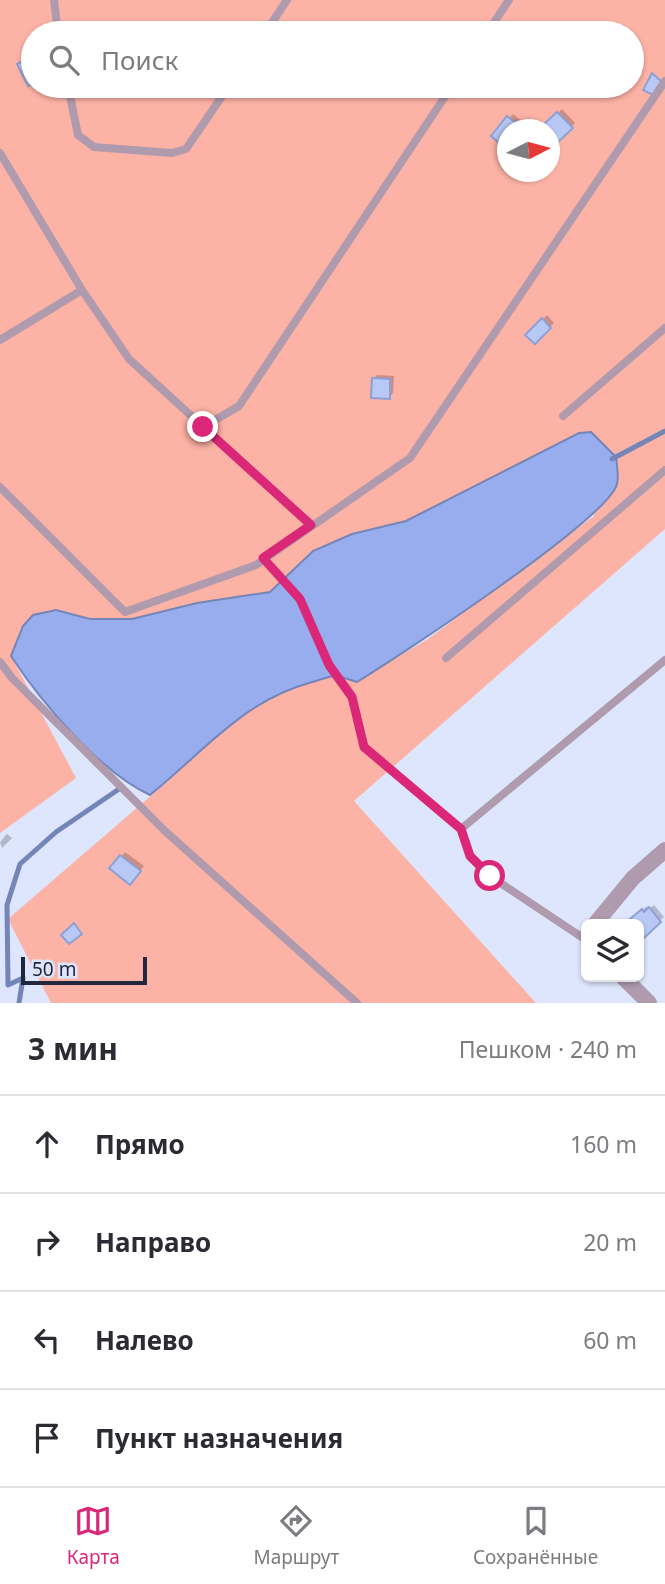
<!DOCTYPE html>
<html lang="ru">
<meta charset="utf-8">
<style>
body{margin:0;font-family:"Noto Sans",sans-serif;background:#f7f7f7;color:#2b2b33}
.controls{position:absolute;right:21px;bottom:21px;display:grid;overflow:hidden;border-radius:10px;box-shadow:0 2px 5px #0004}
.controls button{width:63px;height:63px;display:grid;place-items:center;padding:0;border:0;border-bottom:2px solid #e1e1e2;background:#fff;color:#2b2b33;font:35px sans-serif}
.compass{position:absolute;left:497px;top:119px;width:63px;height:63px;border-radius:50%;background:#fff;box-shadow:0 2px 5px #0004;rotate:84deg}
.scale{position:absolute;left:21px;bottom:18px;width:126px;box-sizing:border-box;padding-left:7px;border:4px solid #21283e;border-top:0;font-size:19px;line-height:24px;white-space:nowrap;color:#21283e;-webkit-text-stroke:5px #dde6fd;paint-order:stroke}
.stop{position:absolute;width:21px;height:21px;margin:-16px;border:5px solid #db2777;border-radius:50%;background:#fff}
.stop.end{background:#db2777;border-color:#fff;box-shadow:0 2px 7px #0008}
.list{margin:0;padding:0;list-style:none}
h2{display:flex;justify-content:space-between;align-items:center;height:91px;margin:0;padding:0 28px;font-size:30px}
h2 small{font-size:23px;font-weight:400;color:#7c7c81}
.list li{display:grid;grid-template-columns:46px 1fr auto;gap:21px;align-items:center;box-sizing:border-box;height:98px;padding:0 28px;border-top:2px solid #e1e1e2}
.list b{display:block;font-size:26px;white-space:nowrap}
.list em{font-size:23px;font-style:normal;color:#7c7c81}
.icon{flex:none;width:38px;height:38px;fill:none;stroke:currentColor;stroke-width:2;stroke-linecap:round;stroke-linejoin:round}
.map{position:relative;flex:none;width:665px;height:1003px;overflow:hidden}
.search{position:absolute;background:#fff;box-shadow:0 2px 5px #0004;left:21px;right:21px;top:21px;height:77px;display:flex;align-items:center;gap:18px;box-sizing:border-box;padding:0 24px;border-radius:38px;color:#7c7c81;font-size:26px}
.sheet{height:483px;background:#fff}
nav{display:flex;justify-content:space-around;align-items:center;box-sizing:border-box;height:98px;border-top:2px solid #e1e1e2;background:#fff;font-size:19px;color:#7c7c81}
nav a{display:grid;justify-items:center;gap:4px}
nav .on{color:#db2777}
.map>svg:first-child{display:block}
</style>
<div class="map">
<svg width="665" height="1003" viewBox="0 0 665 1003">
<rect width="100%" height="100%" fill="#dde6fd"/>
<path fill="#fdb2a6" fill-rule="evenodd" d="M0,0H665V529L354,801L536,1003H51L8,919L175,775C205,740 288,675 336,676C343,677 351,680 357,681L428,639L594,516L579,433L406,521L352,534L313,551L270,592L197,603L133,619H90L56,610L23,626L11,656L76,778L0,833ZM33,33H632V86H33ZM508,130H550V172H508Z"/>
<path fill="#97aded" stroke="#7485b8" stroke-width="2" d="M591,432L616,457C617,465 619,477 617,484C608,519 398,657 357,682C351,680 342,677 336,676C328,676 317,681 309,683C243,701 201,754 150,795C100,772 41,702 11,656L23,626L33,615L56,610L90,619H132L197,603L270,592L313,551L352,534L406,521L579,433Z"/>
<path fill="#0003" d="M562,109L575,123L557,141L544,127Z
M513,114L524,123L519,130H508L505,145L494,136Z
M547,315L554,323L535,342L528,335Z
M377,375L394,376L393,393L389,397L373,379Z
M7,834L12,838L2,848L0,842Z
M125,852L144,866L130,882L112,868Z
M654,905L664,917L641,938L639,924L627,923L647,906L649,909Z"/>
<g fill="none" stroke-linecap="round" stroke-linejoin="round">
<path stroke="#7485b8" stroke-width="5" d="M612,459L665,431
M19,1003L23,978L8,985L7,905L20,864L56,832L122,787"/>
</g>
<path fill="#b8c9f5" stroke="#8da0d5" stroke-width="2" d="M33,56V84L28,86L17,64Z
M652,73L662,82L655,96L643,90Z
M557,112L573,128L557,143L550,135V130L541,127Z
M507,116L522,128L508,130L505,148L491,136Z
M542,318L551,328L535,344L525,335Z
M372,378L390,379V399L371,398Z
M120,855L141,871L130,885L109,868Z
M649,907L661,922L641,941L639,924L625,923L642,909L644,912Z
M74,923L82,934L69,944L61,935Z"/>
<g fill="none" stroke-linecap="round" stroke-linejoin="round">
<path stroke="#8189a0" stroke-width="2.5" stroke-dasharray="5 5" stroke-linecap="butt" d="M273,569L300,599L329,665L352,697L361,737"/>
<path stroke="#b09bae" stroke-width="8" d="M54,0L58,33
M265,33L287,0
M487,33L509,0
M68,86L78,135L94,147L172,153L186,149L229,86
M0,153L82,290L129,359L311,525
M0,340L82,290
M563,416L665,328
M203,427L239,406L452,86
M0,487L125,612L256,565L410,458L665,81
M446,658L665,470
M0,662L12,678L165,831L357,1003
M364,747L461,829L470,856L490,876L586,940
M461,829L665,660"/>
<path stroke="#b09bae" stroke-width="16" d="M595,924L633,878L665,850
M623,977L649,1003"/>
</g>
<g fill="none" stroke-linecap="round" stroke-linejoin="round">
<path stroke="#db2777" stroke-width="9" d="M203,427L311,525L263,558L300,599L329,665L352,697L364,747L461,829L470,856L490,876"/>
</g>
</svg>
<div class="controls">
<button><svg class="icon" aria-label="layers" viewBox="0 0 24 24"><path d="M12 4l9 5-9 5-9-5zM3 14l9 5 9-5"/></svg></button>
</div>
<svg class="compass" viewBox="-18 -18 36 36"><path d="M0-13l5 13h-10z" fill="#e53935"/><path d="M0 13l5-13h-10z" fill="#7c7c81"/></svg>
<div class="scale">50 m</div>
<div class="stop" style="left:490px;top:876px"></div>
<div class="stop end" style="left:203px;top:427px"></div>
<div class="search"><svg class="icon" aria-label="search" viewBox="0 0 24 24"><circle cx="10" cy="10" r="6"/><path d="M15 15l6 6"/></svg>Поиск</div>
</div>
<section class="sheet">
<h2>3 мин<small>Пешком · 240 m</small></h2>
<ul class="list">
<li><svg class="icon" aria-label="ahead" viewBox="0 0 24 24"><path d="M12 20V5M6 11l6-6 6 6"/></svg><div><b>Прямо</b></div><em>160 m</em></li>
<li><svg class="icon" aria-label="right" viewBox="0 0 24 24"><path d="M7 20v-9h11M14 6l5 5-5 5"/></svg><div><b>Направо</b></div><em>20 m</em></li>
<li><svg class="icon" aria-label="left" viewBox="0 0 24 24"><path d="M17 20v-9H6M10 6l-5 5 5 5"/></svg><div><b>Налево</b></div><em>60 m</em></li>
<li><svg class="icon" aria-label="arrive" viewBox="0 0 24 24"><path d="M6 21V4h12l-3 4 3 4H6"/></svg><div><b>Пункт назначения</b></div></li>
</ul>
</section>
<nav>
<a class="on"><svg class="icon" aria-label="map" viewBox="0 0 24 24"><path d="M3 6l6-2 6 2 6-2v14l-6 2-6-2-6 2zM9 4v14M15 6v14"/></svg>Карта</a>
<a><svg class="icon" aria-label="directions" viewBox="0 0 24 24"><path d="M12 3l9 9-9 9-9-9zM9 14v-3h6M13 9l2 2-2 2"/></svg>Маршрут</a>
<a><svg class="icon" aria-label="saved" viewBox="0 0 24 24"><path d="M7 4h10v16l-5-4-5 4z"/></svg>Сохранённые</a>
</nav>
